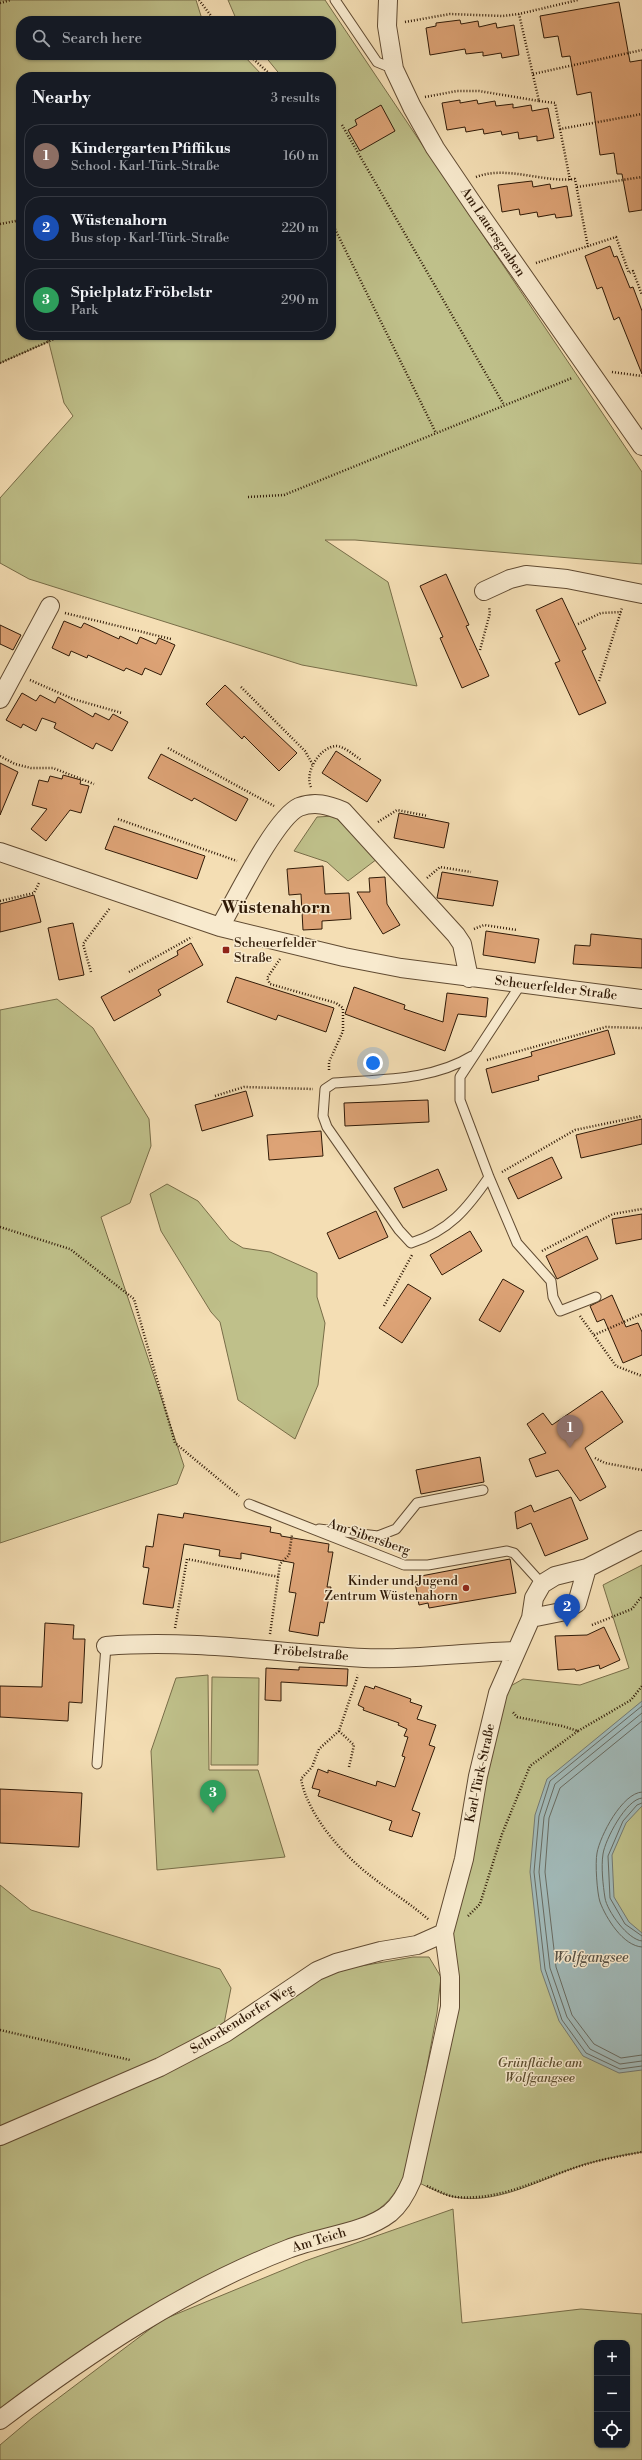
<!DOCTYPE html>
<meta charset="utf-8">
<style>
body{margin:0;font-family:"Libre Bodoni",serif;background:#20242c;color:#f1f3f6}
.controls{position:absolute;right:12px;bottom:12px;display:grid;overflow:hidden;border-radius:8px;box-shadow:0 1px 3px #0004}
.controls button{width:36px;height:36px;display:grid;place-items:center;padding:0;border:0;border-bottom:1px solid #363941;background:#171b24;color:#f1f3f6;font:20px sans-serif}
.you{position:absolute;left:373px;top:1063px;width:14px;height:14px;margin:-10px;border:3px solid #fff;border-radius:50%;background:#1a73e8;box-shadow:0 0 0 6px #1a73e833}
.badge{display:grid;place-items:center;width:26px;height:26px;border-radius:50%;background:#7c3aed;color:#fff;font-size:13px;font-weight:700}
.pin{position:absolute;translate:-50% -33px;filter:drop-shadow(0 1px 2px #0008)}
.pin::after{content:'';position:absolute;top:21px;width:14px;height:12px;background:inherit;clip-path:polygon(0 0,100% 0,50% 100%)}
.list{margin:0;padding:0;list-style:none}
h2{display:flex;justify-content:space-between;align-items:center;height:52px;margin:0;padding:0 16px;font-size:17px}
h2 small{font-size:13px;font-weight:400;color:#9ea1a6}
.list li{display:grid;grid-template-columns:26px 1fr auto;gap:12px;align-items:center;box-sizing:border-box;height:64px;margin:0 8px 8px;padding:0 8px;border:1px solid #363941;border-radius:16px}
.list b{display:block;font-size:15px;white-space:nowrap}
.list p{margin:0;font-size:13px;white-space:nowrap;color:#9ea1a6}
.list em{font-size:13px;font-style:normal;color:#9ea1a6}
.icon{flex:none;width:22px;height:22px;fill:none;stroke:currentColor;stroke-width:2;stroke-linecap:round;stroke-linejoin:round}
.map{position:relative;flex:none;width:642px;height:2460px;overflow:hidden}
.search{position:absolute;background:#171b24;box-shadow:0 1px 3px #0004;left:16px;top:16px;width:320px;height:44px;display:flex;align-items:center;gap:10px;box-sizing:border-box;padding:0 14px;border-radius:16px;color:#9ea1a6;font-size:15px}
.panel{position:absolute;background:#171b24;box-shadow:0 1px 3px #0004;left:16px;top:72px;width:320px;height:268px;border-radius:16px}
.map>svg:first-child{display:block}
</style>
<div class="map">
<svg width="642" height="2460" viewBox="0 0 642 2460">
<rect width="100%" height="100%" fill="#f4deb4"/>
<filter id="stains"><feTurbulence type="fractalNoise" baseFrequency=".005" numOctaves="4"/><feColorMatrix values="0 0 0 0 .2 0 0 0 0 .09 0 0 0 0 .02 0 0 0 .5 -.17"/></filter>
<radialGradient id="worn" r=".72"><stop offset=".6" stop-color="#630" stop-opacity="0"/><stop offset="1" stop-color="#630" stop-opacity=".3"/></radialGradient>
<path fill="#bfc08a" stroke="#786d48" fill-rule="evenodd" d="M0,0H196L201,16L206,21H21V55H243L264,77H21V335H46L48,342L0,363Z
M228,0H325L642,472V564L355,540H325L388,582L417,686L302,665L29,579L0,563V498L73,416L64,403L47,335H331V77H282L264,55H331V21H237Z
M334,816L377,859L348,881L327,862L294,851L317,817Z
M57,999L93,1028L149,1119L151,1146L130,1203L101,1217L184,1466L177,1484L0,1543V1010Z
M167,1184L198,1201L230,1240L243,1248L270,1252L317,1273V1297L325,1323L318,1385L295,1439L238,1400L220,1322L211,1312L161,1231L150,1194Z
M642,1565V2152C619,2156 596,2160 574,2168C538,2181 495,2205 454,2197C440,2194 425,2185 412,2180L450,2007L444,1933L498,1693L523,1679L580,1685L629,1668L603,1585Z
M208,1675L209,1770H258L285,1857L157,1870L151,1751L176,1678Z
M212,1677L259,1678L258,1765H211Z
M0,1885L31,1910L220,1969L231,1988L224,2024L162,2062L0,2134Z
M413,1957H429L441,1977L437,2013L408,2168C395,2195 389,2204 364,2219L158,2304L86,2347L0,2413V2143L318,1978L355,1967Z
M453,2209L462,2323L581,2309L642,2314V2460H0V2445L32,2418L162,2320L305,2261ZM597,2343H627V2445H597Z"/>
<path fill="#a1b9b8" stroke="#747971" d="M642,1701V1806L626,1823L612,1855L614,1897L629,1922L642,1933V2070L619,2073L583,2056L559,2021L541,1970L530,1872L535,1815L547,1779Z"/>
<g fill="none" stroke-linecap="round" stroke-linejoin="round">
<path stroke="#686a60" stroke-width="1" d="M642,1706L550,1781L539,1816L534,1872L545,1969L562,2020L586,2053L620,2069L642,2066
M642,1713L555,1784L544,1817L539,1872L550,1968L567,2017L590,2049L620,2064L642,2061
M642,1721L560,1788L549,1818L545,1872L556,1967L572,2015L594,2044L621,2058L642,2055
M642,1792C622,1793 600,1836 597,1853C595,1863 597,1893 600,1902C606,1918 623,1946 642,1947
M642,1798C626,1799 605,1840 603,1854C601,1867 603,1885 605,1898C607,1911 628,1940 642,1941
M642,1803L637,1805L623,1821L608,1856L610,1898L625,1924L642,1936"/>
</g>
<path fill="#dda376" stroke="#301a07" d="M619,2L630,62L642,60V210L629,212L622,174H617L614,153L600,155L591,92L577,95L570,56L562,57L558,36L544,38L540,16Z
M460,20L461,24L478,21L479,27L496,23L497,28L514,25L519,55L502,58L501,53L483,56V52L466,54L465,49L430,55L426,28L436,26V23Z
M460,100V103L477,100L478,104L495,101L496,106L513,104V108L531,105L532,111L548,108L554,138L537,141V136L519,139L518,132L502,135L501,131L484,134L483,129L466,132L465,127L447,130L442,103Z
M381,105L395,131L360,151L348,130L357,125L355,120Z
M532,181L533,187L550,184L551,189L567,186L572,216L556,218L555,214L538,217L537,212L520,215L519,209L502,212L498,185Z
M610,246L614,257L617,256L630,288L633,287L642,311V374L619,317L614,320L602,287L597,289L585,256Z
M446,574L469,625L466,626L489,676L462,688L440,638L443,637L420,586Z
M562,598L586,649L582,651L606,703L579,715L555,663L560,661L536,610Z
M64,621L81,628L84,623L119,639L120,636L137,644L140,637L156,644L159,638L175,645L161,675L145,668L142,675L126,668L124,671L88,655L87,658L71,651L69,656L52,648Z
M0,625L21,635L13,650L0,644Z
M225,685L297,753L279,771L244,736L242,739L206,704Z
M22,693L36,701L40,695L55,703L58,697L93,717L95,713L109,720L113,714L128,722L112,751L96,743L93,749L54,728L56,723L42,718L36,731L23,724L21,728L6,720Z
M336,751L381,780L367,802L322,773Z
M161,754L248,799L236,821L194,798L192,801L148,778Z
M0,763L18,772L0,815Z
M63,775L81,780L80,784L89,786L81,813L70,810L46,841L31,829L47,809L32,805L39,780L48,782L50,776L62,779Z
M399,813L449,823L444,848L394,838Z
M114,826L205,856L197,879L105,849Z
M323,866L325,894L349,893L351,919L322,921V929L303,930L301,894L289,895L287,869Z
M442,872L498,881L493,906L437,898Z
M385,877L387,904L400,925L383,934L357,892H370L369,878Z
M34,895L41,922L0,932V904Z
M73,923L84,975L59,980L48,928Z
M486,931L539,939L535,963L483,955Z
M591,934L642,939V968L573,964L575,945L590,946Z
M191,943L203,965L158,990L161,995L114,1021L101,997L178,955L177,951Z
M236,977L334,1008L326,1032L278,1015L276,1020L227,1002Z
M354,987L405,1005L404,1009L443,1022L447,993L488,998L486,1017L458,1014L445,1051L345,1014Z
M608,1030L615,1054L538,1076L539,1080L492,1093L486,1069L532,1056L531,1052Z
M246,1091L253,1116L202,1131L195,1105Z
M428,1100L429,1122L345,1126L344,1103Z
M642,1119V1144L581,1158L576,1135Z
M321,1131L323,1156L269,1160L267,1135Z
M552,1157L562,1178L518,1199L508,1178Z
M438,1169L447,1190L403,1208L394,1188Z
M376,1211L388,1237L339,1259L327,1233Z
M642,1214V1239L616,1244L612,1219Z
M470,1231L482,1251L442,1275L430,1255Z
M587,1236L598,1259L557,1279L546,1256Z
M503,1279L524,1291L500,1332L479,1320Z
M408,1284L431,1298L402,1343L379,1328Z
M612,1295L626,1327L638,1323L642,1332V1355L623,1363L604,1319L597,1322L590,1306Z
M602,1391L623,1422L585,1448L606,1487L580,1501L558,1470L536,1477L529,1459L546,1453L527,1424L543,1413L552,1425Z
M480,1457L484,1482L421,1494L416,1470Z
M571,1497L588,1539L545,1556L531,1523L517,1529L515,1512L531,1505L534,1512Z
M184,1513L271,1527L270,1532L281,1534V1536L329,1544L328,1552H333L327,1587H331L324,1623L320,1622L318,1636L289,1631L296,1593L289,1592L294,1563L241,1553V1559L219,1556L220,1550L184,1544L173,1608L143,1604L149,1568L143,1567L146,1546L153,1547L158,1514L183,1518Z
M510,1559L516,1593L429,1608L428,1603L419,1605L415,1582L422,1581L421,1576Z
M45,1623L74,1625L73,1639H85L82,1703L69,1702L68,1721L0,1717V1686L42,1687Z
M604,1627L620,1660L600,1669L599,1665L576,1671L575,1669L558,1670L555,1636L587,1635Z
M299,1667L348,1669L347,1686L281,1682V1701L265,1700L266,1668L299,1670Z
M365,1686L374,1689L375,1686L411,1699L410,1702L422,1706L417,1719L436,1725L429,1745L435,1747L412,1810L420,1813L412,1837L389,1830L392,1821L318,1796L320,1790L312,1788L318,1769L328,1773V1770L376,1786L377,1781L395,1787L405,1757L402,1756L408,1737L404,1736L407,1729L398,1725L399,1723L363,1710L364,1708L358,1705Z
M0,1789L82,1793L79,1847L0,1843Z"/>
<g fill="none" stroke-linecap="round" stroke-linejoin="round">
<defs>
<path id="service" d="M335,0L377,62L394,69
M521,984L460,1077V1100L489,1177L517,1243L551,1281L553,1297L560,1311L596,1297
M472,1056C431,1081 380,1079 334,1083L325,1089L323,1116L327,1127L399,1230L411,1243C449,1231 467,1209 489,1177
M249,1504L404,1565H428L507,1551L514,1553L542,1584
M319,1529L378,1536L396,1529L417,1503L483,1490
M97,1764L106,1646"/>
<path id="minor" d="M388,0L387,26L394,69L412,107L435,148L477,210L642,446
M484,591L510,579L526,575L567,579L642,594
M0,699L50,606
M0,852L220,927L344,957L401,968L642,999
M220,927C235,901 275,818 299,807C315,801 328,805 343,811L456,935L462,944L469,978
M531,1618L561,1612L577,1603L587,1568
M106,1646C193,1639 278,1653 364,1658C415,1660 465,1652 516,1651
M0,2136L160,2067L225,2033L317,1971L336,1963L381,1951L417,1945L444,1933
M0,2420C89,2353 184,2289 288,2249C320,2236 363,2234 390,2213C401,2204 407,2192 412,2180L450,2007V1977L444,1933L464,1859L478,1776L498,1693L531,1618L534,1598L542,1584L555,1576L587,1568L642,1540"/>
</defs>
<use href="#service" stroke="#614b32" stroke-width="11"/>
<use href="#minor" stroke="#614b32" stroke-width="20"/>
<path stroke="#301a07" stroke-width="2.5" stroke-dasharray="1 2" stroke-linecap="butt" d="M199,0L215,21
M0,3L11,0
M405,22L450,14L503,16L519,14L578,0
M249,55L273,77
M533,74L642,50
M425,97L457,91H479L539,101L519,14
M539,101L555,103L560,129L642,114
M342,125L504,405
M560,129L570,180
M476,177C507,165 543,183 575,179L588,247
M577,187L642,177
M331,221L436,433
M0,224L21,220
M536,263L616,237L629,273L633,271L642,295
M0,363L63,335
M612,372L642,376
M248,497L284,495L572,378
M65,613L171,639
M578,624L601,613L621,612
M480,650L490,613L489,607
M30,680L73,699L122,713
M599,681L622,608
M241,687L305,751L313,765
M168,748L274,806
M0,756L15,764L31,768H53L94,784
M311,787C304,772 320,747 336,746C344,746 355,756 361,760
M118,819L237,861
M378,822L397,810L428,816
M427,878L440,867L471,872
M0,901L34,893L39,883
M474,929L484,925L517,930
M280,959L267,978L270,984L336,1003L343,1008V1031L329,1062V1071
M91,972L83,944L110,908
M129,972L192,937
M487,1060L606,1027L642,1028
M215,1096L244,1087L313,1089
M502,1172L575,1130L642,1116
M0,1227L70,1249L134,1299L175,1443L239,1496
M542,1251L613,1214L642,1209
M384,1306L412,1255
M580,1316L616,1366L642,1376
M594,1335L642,1314
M595,1458L605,1463L642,1470
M592,1625L632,1609L642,1596
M175,1628L187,1559L279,1577
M270,1634L280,1564L289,1555L292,1535
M339,1731L319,1749L312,1767L301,1779C308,1816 343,1855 372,1877C391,1892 411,1904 429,1920
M578,1731L631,1700L642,1686
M349,1767L354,1745L339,1731L358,1675
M468,1916L480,1904L502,1834L530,1766L578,1731L562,1726L517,1717L512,1711
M0,2030L130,2060
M427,2186C436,2190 447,2196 456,2197C500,2201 537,2180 577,2167C598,2160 620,2156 642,2152"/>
<use href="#service" stroke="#f8eace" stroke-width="9"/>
<use href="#minor" stroke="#f8eace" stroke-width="18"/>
</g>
<g fill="#8f2418" stroke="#f8eace" stroke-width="1.5">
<rect x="222" y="946" width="8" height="8" rx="2"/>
<circle cx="466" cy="1588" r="4"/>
</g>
<g text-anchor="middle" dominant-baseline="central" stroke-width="3" stroke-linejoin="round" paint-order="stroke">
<g font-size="13" fill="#301a07" stroke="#f8eace">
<text transform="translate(493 232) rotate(56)">Am Lauersgraben</text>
<text transform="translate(556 988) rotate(7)">Scheuerfelder Straße</text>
<text transform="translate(369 1537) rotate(19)">Am Sibersberg</text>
<text transform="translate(311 1653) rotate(5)">Fröbelstraße</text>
<text transform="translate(480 1773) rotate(-78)">Karl-Türk-Straße</text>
<text transform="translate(242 2019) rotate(-32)">Schorkendorfer Weg</text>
<text transform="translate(319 2240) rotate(-17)">Am Teich</text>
</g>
<g font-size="13" fill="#301a07" stroke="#f8eace" text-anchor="start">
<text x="234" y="943">Scheuerfelder<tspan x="234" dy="15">Straße</tspan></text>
<text x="458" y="1581" text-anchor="end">Kinder und Jugend<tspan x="458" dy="15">Zentrum Wüstenahorn</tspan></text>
</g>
<g font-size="13" font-style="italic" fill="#5b4c2e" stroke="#f8eace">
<text x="540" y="2063">Grünfläche am<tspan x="540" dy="15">Wolfgangsee</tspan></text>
</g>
<g font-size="14" font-style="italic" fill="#585245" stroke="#f8eace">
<text x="591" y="1958">Wolfgangsee</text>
</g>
<g font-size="17" font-weight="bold" fill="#301a07" stroke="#f8eace">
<text x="276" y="908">Wüstenahorn</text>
</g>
</g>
<rect width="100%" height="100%" filter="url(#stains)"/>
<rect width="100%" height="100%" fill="url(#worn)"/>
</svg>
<div class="controls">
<button>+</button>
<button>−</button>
<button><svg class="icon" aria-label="locate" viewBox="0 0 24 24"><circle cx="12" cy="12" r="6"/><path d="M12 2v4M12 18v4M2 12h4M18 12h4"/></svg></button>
</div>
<div class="you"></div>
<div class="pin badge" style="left:570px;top:1448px;background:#8d6e63">1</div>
<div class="pin badge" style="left:567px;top:1627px;background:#1a4fb4">2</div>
<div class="pin badge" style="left:213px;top:1813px;background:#2e9e5b">3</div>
<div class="search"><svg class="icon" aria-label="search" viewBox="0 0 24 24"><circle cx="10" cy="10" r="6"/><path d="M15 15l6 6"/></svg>Search here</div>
<section class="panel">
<h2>Nearby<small>3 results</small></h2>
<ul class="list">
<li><span class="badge" style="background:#8d6e63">1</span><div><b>Kindergarten Pfiffikus</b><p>School · Karl-Türk-Straße</p></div><em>160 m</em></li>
<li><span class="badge" style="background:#1a4fb4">2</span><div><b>Wüstenahorn</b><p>Bus stop · Karl-Türk-Straße</p></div><em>220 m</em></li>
<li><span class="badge" style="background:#2e9e5b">3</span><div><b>Spielplatz Fröbelstr</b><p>Park</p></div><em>290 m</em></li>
</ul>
</section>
</div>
